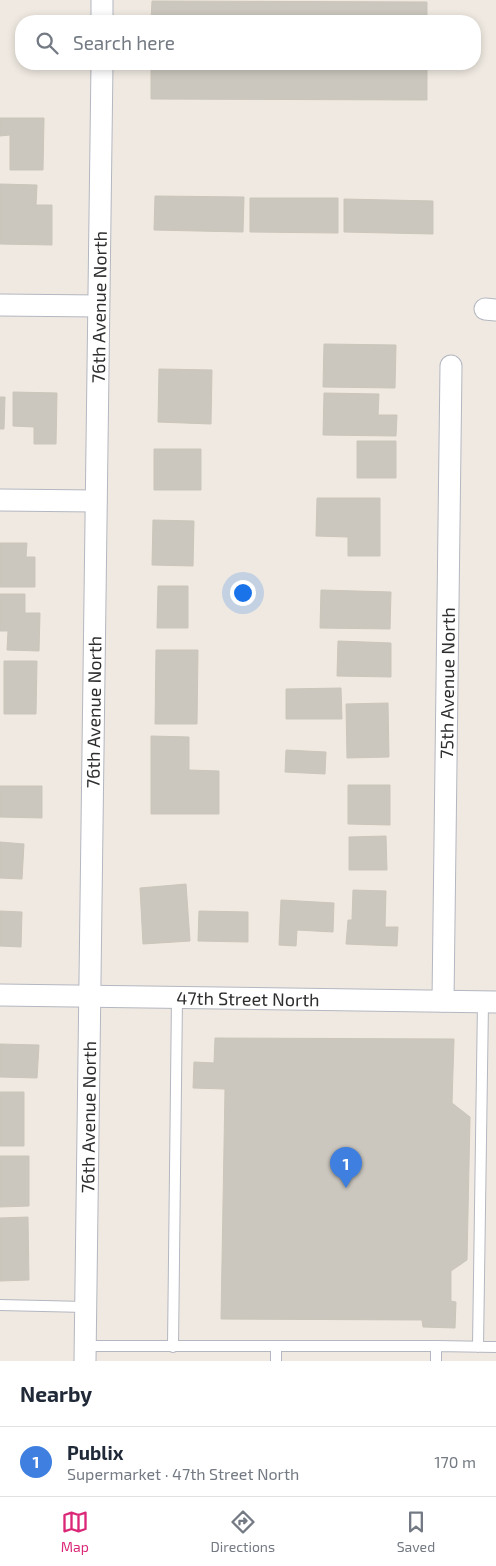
<!DOCTYPE html>
<meta charset="utf-8">
<style>
body{margin:0;font-family:"Exo 2",sans-serif;background:#f2f2f3;color:#1f2937}
.you{position:absolute;left:242px;top:592px;width:18px;height:18px;margin:-12px;border:4px solid #fff;border-radius:50%;background:#1a73e8;box-shadow:0 0 0 8px #1a73e833}
.badge{display:grid;place-items:center;width:32px;height:32px;border-radius:50%;background:#db2777;color:#fff;font-size:16px;font-weight:700}
.pin{position:absolute;translate:-50% -41px;filter:drop-shadow(0 1px 2px #0008)}
.pin::after{content:'';position:absolute;top:26px;width:18px;height:15px;background:inherit;clip-path:polygon(0 0,100% 0,50% 100%)}
.list{margin:0;padding:0;list-style:none}
h2{display:flex;justify-content:space-between;align-items:center;height:65px;margin:0;padding:0 20px;font-size:21px}
h2 small{font-size:16px;font-weight:400;color:#747a83}
.list li{display:grid;grid-template-columns:32px 1fr auto;gap:15px;align-items:center;box-sizing:border-box;height:70px;padding:0 20px;border-top:1px solid #e0e1e3}
.list b{display:block;font-size:19px;white-space:nowrap}
.list p{margin:0;font-size:16px;white-space:nowrap;color:#747a83}
.list em{font-size:16px;font-style:normal;color:#747a83}
.icon{flex:none;width:28px;height:28px;fill:none;stroke:currentColor;stroke-width:2;stroke-linecap:round;stroke-linejoin:round}
.map{position:relative;flex:none;width:496px;height:1361px;overflow:hidden}
.search{position:absolute;background:#fff;box-shadow:0 2px 8px #0003;left:15px;right:15px;top:15px;height:55px;display:flex;align-items:center;gap:12px;box-sizing:border-box;padding:0 18px;border-radius:20px;color:#747a83;font-size:19px}
.sheet{height:135px;background:#fff}
nav{display:flex;justify-content:space-around;align-items:center;box-sizing:border-box;height:70px;border-top:1px solid #e0e1e3;background:#fff;font-size:14px;color:#747a83}
nav a{display:grid;justify-items:center;gap:2px}
nav .on{color:#db2777}
.map>svg:first-child{display:block}
</style>
<div class="map">
<svg width="496" height="1361" viewBox="0 0 496 1361">
<rect width="100%" height="100%" fill="#efe9e1"/>
<path fill="#cbc7bf" stroke="#cbc5ba" d="M152,1L427,2V21H151Z
M151,64H427V100L151,99Z
M0,118H44L43,170H10V135L0,136Z
M0,184L37,185L36,205H52V245L0,244Z
M155,196L244,197L243,232L154,230Z
M250,198H338V233L250,232Z
M344,199L433,201V234L344,232Z
M324,344L396,345L395,388L323,387Z
M159,369L212,370L211,424L158,422Z
M13,392L57,393L56,444H34V427L13,426Z
M324,393L379,394L378,415H397L396,436L323,435Z
M0,397H5L4,429H0Z
M357,441H396V478H357Z
M154,449H201V490H154Z
M317,498H380V556H348V537L316,536Z
M153,520L194,521L193,566L152,565Z
M0,543H27L26,557H35V587H0Z
M158,586H188V628H157Z
M321,590L391,592L390,629L320,628Z
M0,594H25V613H40L39,651L7,650L8,631H0Z
M338,641L391,643V677L337,676Z
M156,650H198L197,724H155Z
M4,661H37L36,714H4Z
M341,688L342,719H286V689Z
M388,703L389,757L347,758L346,704Z
M151,736L189,737V770L219,771V814H151Z
M286,750L326,752L325,774L285,772Z
M348,785H390V825L348,824Z
M0,786H42V818L0,817Z
M386,836L387,870H349V837Z
M0,842L24,844L22,879L0,878Z
M186,884L190,941L143,944L140,888Z
M353,890L386,891L385,927H398L397,946L346,944L348,920H352Z
M281,900L334,903L333,932L297,930L296,946L279,945Z
M0,911L22,912L21,947L0,946Z
M199,911L248,912V942L198,941Z
M215,1038L454,1039L452,1103L470,1117L467,1260L451,1271V1301L456,1302L455,1328L423,1327L422,1320L221,1319L225,1089L193,1088L194,1062L214,1063Z
M0,1044L39,1045L37,1078L0,1077Z
M0,1092H24V1146H0Z
M0,1156H29V1206L0,1207Z
M28,1217L29,1280L0,1281V1218Z"/>
<g fill="none" stroke-linecap="round" stroke-linejoin="round">
<defs>
<path id="lane" d="M0,1305L86,1307
M85,1346H436
M173,1347L177,997
M276,1347V1361
M478,1347L483,1002
M436,1361V1346L496,1347"/>
<g id="street">
<path d="M102,21V0"/>
<path d="M0,305L98,306"/>
<path d="M485,309L496,310"/>
<path d="M0,500L96,501"/>
<path id="s1" d="M0,995L496,1002"/>
<path id="s2" d="M443,1001L451,366"/>
<path id="s3" d="M85,1361L102,64"/>
</g>
</defs>
<use href="#lane" stroke="#b4b7c1" stroke-width="12"/>
<use href="#street" stroke="#b4b7c1" stroke-width="23"/>
<use href="#lane" stroke="#fff" stroke-width="10"/>
<use href="#street" stroke="#fff" stroke-width="21"/>
</g>
<g text-anchor="middle" dominant-baseline="central" stroke-width="4" stroke-linejoin="round" paint-order="stroke">
<g font-size="18" fill="#2e2e2e" stroke="#fff">
<text stroke="none"><textPath href="#s3" startOffset="1054">76th Avenue North</textPath></text>
<text stroke="none"><textPath href="#s2" startOffset="318">75th Avenue North</textPath></text>
<text stroke="none"><textPath href="#s3" startOffset="649">76th Avenue North</textPath></text>
<text stroke="none"><textPath href="#s1" startOffset="248">47th Street North</textPath></text>
<text stroke="none"><textPath href="#s3" startOffset="244">76th Avenue North</textPath></text>
</g>
</g>
</svg>
<div class="you"></div>
<div class="pin badge" style="left:346px;top:1188px;background:#3f7fe0">1</div>
<div class="search"><svg class="icon" aria-label="search" viewBox="0 0 24 24"><circle cx="10" cy="10" r="6"/><path d="M15 15l6 6"/></svg>Search here</div>
</div>
<section class="sheet">
<h2>Nearby<small></small></h2>
<ul class="list">
<li><span class="badge" style="background:#3f7fe0">1</span><div><b>Publix</b><p>Supermarket · 47th Street North</p></div><em>170 m</em></li>
</ul>
</section>
<nav>
<a class="on"><svg class="icon" aria-label="map" viewBox="0 0 24 24"><path d="M3 6l6-2 6 2 6-2v14l-6 2-6-2-6 2zM9 4v14M15 6v14"/></svg>Map</a>
<a><svg class="icon" aria-label="directions" viewBox="0 0 24 24"><path d="M12 3l9 9-9 9-9-9zM9 14v-3h6M13 9l2 2-2 2"/></svg>Directions</a>
<a><svg class="icon" aria-label="saved" viewBox="0 0 24 24"><path d="M7 4h10v16l-5-4-5 4z"/></svg>Saved</a>
</nav>
